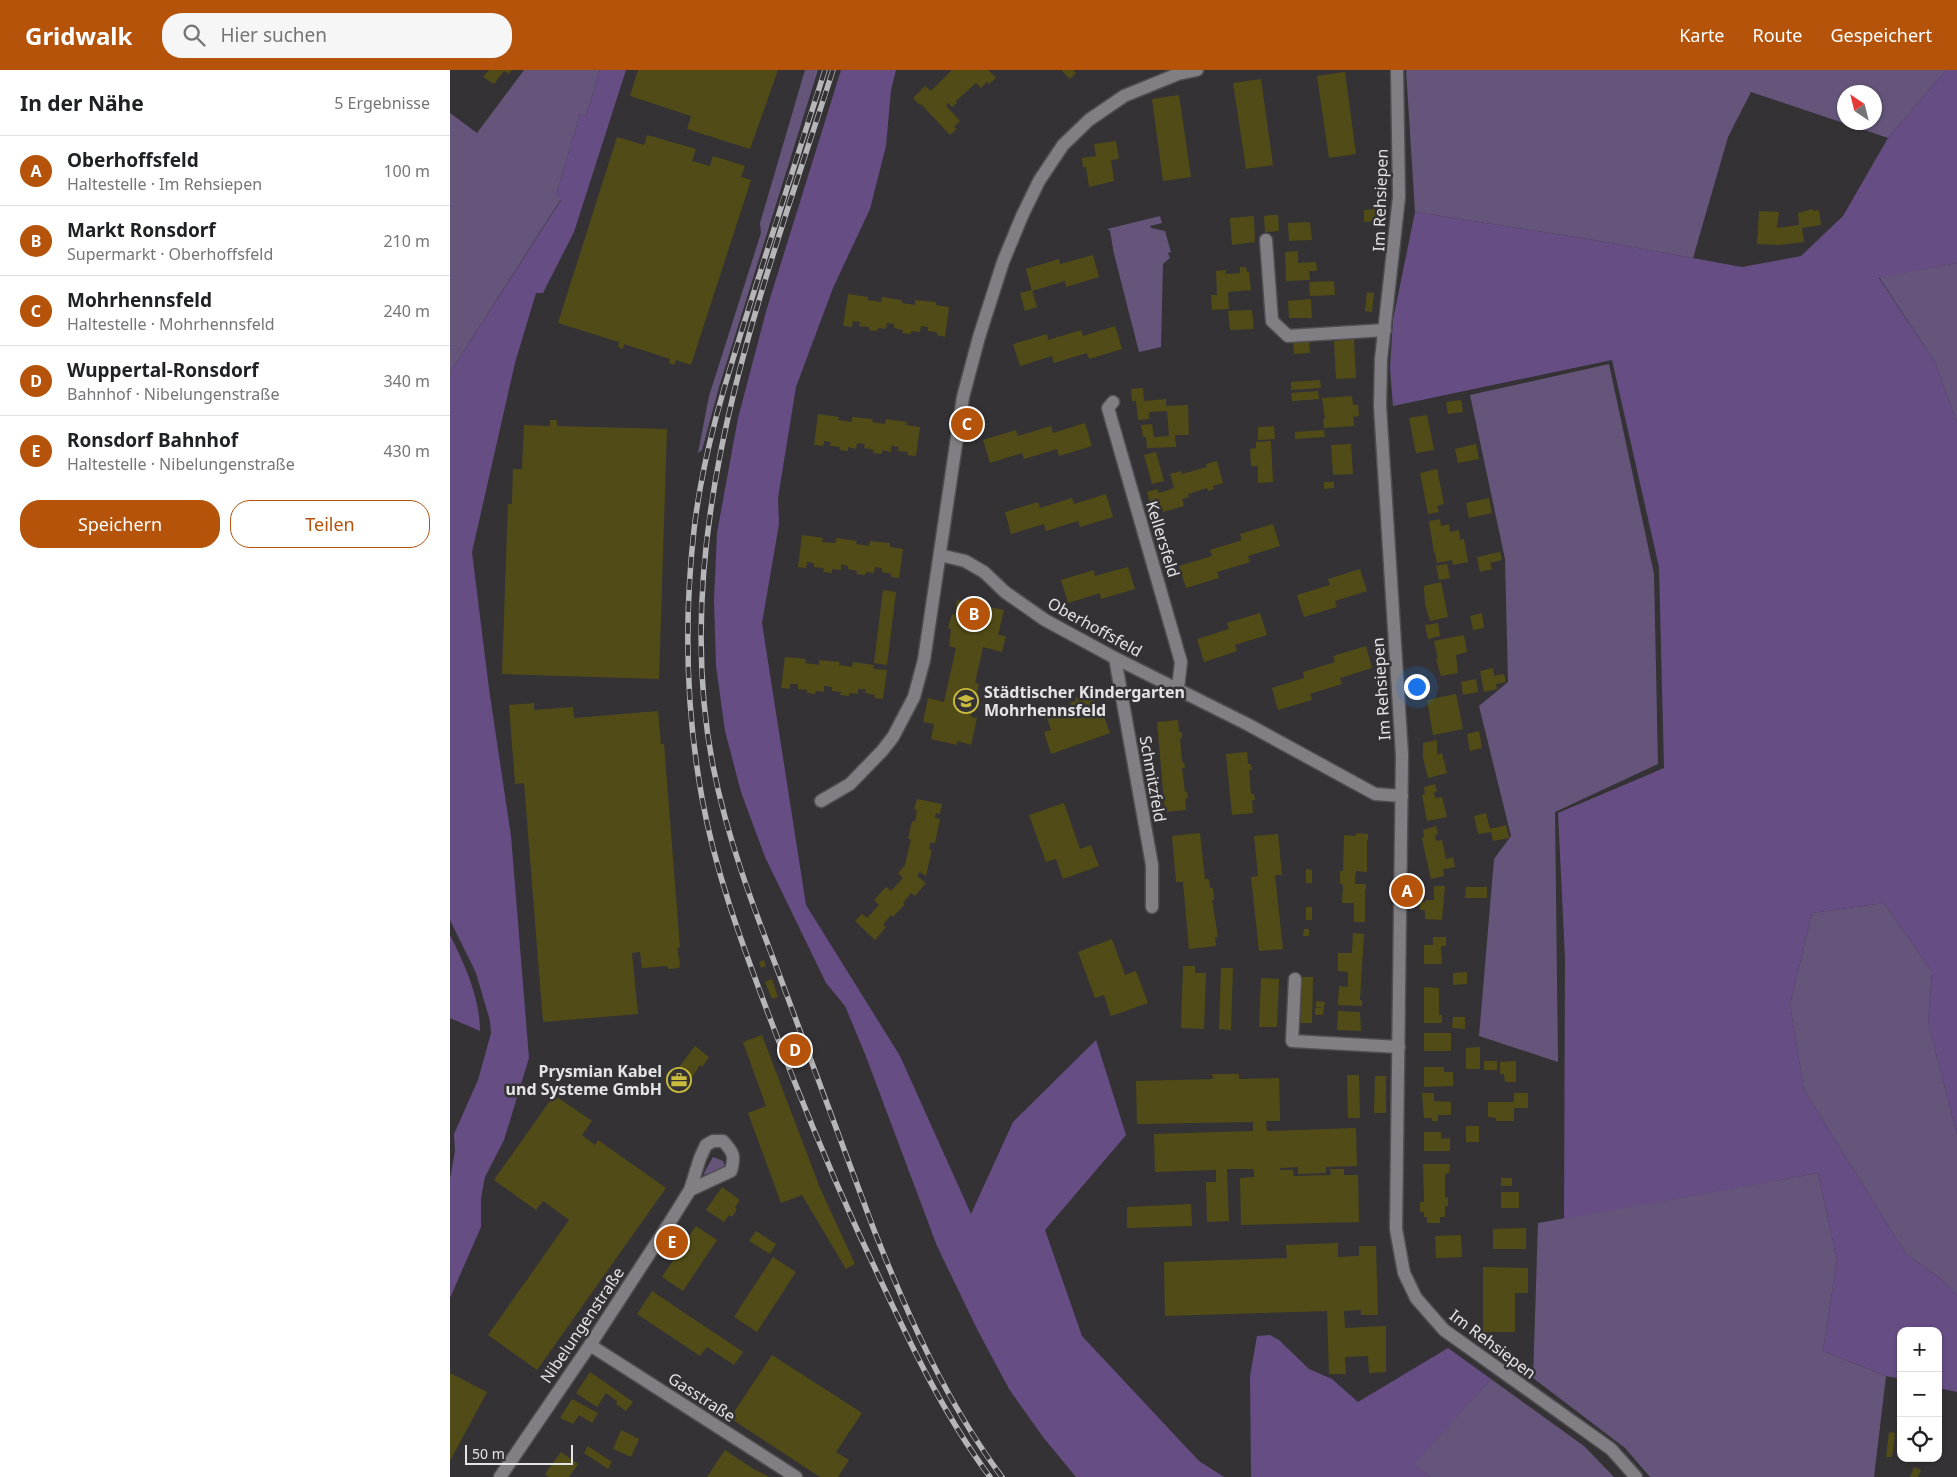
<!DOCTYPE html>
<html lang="de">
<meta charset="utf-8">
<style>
body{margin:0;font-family:"Noto Sans",sans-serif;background:#f6f6f6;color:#202124}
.controls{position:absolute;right:15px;bottom:15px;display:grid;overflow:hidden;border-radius:10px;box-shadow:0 1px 4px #0004}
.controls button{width:45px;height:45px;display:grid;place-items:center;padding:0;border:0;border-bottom:1px solid #e0e0e0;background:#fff;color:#202124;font:25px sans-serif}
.compass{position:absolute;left:1387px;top:15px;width:45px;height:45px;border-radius:50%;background:#fff;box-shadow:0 1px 4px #0004;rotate:325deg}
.scale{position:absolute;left:15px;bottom:12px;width:108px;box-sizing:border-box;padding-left:5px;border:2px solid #e4e3e5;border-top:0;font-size:14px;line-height:18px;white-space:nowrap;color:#e4e3e5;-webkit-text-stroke:4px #343235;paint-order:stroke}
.you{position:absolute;left:966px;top:616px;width:18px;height:18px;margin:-12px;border:4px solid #fff;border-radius:50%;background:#1a73e8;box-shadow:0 0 0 8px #1a73e833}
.badge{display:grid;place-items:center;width:32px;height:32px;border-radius:50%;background:#b45309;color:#fff;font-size:16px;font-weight:700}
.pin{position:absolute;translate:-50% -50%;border:2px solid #fff;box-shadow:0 1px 5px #0006}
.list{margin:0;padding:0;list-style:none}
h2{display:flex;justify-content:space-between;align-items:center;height:65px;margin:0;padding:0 20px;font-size:21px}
h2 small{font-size:16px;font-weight:400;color:#757577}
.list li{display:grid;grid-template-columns:32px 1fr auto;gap:15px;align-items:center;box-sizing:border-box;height:70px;padding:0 20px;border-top:1px solid #e0e0e0}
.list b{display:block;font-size:19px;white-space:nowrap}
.list p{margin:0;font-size:16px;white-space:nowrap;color:#757577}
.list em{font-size:16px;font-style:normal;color:#757577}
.actions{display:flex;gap:10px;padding:15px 20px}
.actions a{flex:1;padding:11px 0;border:1px solid #b45309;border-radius:20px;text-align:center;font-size:18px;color:#b45309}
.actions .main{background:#b45309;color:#fff}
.icon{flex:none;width:28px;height:28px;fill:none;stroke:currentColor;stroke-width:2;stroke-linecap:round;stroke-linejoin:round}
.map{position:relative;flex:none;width:1507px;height:1407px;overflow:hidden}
header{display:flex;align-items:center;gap:30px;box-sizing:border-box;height:70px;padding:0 25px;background:#b45309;color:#fff}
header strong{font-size:24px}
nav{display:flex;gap:28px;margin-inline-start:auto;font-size:18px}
.search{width:350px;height:45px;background:#f6f6f6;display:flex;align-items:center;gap:12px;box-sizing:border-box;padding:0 18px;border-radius:20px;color:#757577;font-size:19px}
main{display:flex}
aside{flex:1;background:#fff}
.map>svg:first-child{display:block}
</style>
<header>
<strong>Gridwalk</strong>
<div class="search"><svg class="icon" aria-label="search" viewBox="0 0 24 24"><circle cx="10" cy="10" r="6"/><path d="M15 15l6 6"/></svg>Hier suchen</div>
<nav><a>Karte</a><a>Route</a><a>Gespeichert</a></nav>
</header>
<main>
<aside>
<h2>In der Nähe<small>5 Ergebnisse</small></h2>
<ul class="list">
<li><span class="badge">A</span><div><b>Oberhoffsfeld</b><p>Haltestelle · Im Rehsiepen</p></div><em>100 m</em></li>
<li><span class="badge">B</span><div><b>Markt Ronsdorf</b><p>Supermarkt · Oberhoffsfeld</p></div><em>210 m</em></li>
<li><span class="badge">C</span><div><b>Mohrhennsfeld</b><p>Haltestelle · Mohrhennsfeld</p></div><em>240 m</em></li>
<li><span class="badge">D</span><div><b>Wuppertal-Ronsdorf</b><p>Bahnhof · Nibelungenstraße</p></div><em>340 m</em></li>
<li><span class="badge">E</span><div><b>Ronsdorf Bahnhof</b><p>Haltestelle · Nibelungenstraße</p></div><em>430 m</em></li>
</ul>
<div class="actions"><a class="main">Speichern</a><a>Teilen</a></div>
</aside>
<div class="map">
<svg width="1507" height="1407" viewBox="0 0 1507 1407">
<rect width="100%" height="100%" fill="#343235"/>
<path fill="#65557a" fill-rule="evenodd" d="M74,0H150L136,46L130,44L106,125L111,129L3,298L0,307V43L27,63Z
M355,0H368L269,317L252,380L248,383L259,326L311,163L310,153Z
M956,0H1496L1438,68L1301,22L1278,67L1243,188L1144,170L965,142ZM1394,22H1424V52H1394Z
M710,146L712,153L700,156L701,158L715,161L721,182L718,183L720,188L713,194L711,277L689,282L664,184L660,161L657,159Z
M1507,193V353L1485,292L1429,207Z
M1159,294L1204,504L1208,694L1105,742L1108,992L1029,966L1044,789L1061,766L1029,636L1058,612L1055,489L1020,325Z
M1434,833L1482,902L1478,952L1507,1065V1226L1490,1208L1456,1184L1354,1020L1340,935L1362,843Z
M263,1087L273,1091L275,1096L273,1099L255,1106L254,1103Z
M1368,1103L1387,1190L1373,1281L1436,1306L1424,1407H1200L1175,1378L1083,1308L1088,1153Z
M1041,1309L1134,1376L1164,1407H980L963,1394Z"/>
<path fill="#664e84" d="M150,0H176L124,162L93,223H86L65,293L22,482L39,619L61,766L79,988L54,1070L35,1107L31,1128V1157L0,1228V1109L5,1081L4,1064L28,1010L41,963L40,951L26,903L0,850V307L3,298L111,130L106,125L130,44L136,46Z
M391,0H446L441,20L436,76L420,139L383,218L346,317L328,428L329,454L312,553L356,835L450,986L521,1144L563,1052L646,970L676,1065L595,1160L632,1266L749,1391L774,1407H626L593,1367L559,1319L527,1259L487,1176L415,984L395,936L376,913L315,787L291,722L275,661L266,596L264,530L267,463L288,348L317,238Z
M1496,0H1507V193L1429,208L1485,292L1507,353V1065L1478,952L1482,902L1434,833L1362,843L1340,935L1354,1020L1456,1184L1490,1208L1507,1226V1322L1488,1318V1261H1451V1309L1436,1306L1373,1281L1387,1190L1368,1103L1114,1149L1115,888L1108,743L1214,698L1209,497L1162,290L943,336L940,298L943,250L965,142L1144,170L1292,197L1351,186L1393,146L1438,68Z
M0,865C15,895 30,928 30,961L0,948Z
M820,1265L829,1270L859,1299L882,1309L908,1332L998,1278L1041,1309L964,1394L980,1407H801L800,1306L807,1266Z"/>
<path fill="#514c17" d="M39,0H62L59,4L54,1L44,14L33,7Z
M188,0H328L300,79L237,59L241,46L180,26Z
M502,0H538L546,8L539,14L537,12L531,18L526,13L506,31L507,33L502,37L498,33L496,36L510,51L504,57L507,59L500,65L471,34L470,35L463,28L475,16L481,21Z
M611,0H623L626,3L620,9Z
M895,2L906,84L879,88L867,6Z
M811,9L823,95L796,99L783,13Z
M729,25L741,107L713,111L702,29Z
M197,65L246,79L242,91L260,96L263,86L295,96L291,107L301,110L241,295L226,290L224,295L219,293L220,289L174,274L173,279L168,277L169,272L108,253L167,67L194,75Z
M666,71L669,89L661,90L664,111L639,117L636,97H633L632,88L646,86L644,74Z
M925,139L926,151L914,152V140Z
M1363,139V141L1369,140L1371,155L1352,158L1354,172L1329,175L1307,174L1309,141L1329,142L1327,158L1349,155L1348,143Z
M821,145H828L829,161L815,162L814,146Z
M804,146L805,172L782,175L780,148Z
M860,152L862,170L839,171L838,153Z
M848,181V193L866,192L867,201H859L860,210L836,211L835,182Z
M643,185L649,207L616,217L615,211L582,221L576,199L609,189L610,194Z
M790,197H796L797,202H799L801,220L778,222L779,239L762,240L761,225H767L766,201L776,200V204L790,203Z
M884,211L885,225L860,226L859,212Z
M582,220L587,237L575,241L570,223Z
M917,222L924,223L922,242L915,241Z
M398,224L418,227V230L431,232L432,227L452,230V233L465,235V230L486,232V235L499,237L495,267L487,265V262L478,261V257L471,256L470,262L461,261V264L452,263L453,260L444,258V254L437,253L436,259L428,258L427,261L419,260V257L409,256L410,252L403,251L402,257L393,256Z
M861,229L862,248H839L838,231Z
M802,240L804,259L780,260L778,241Z
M665,256L672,279L639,289L637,283L604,293L602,286L570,296L563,274L597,264L598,270L631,260L633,266Z
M904,269L906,308L886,309L884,271Z
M859,270L860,283L844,284L843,271Z
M870,310L871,318L841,320V312Z
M693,318L694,331L716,329V336L738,335L739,365H725L726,377L697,378L696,367H693L691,355L702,354L704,367L719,366L717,341L699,342V349L688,350L686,331H682L681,319Z
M868,321L869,329L842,331L841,323Z
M902,326L903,335H908L909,346L903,347L904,356L874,358L873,349H875L872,328Z
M1011,330L1013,342L998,344L996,332Z
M368,344L389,347L388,350L402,352V347L423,349L422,352L435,354L436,349L457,352L456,355L470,357L466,386L457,385L458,382L448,381L449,377L441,376V382L432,380V384L423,383L424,380L414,378L415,374L407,373L406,379L398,377V381L389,380L390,377L380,376L381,372L374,371L373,376L364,375Z
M977,345L984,380L966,383L959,348Z
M100,350H107V356L217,359L209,609L52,604L58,434H62L63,399H72L74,355L100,356Z
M635,353L642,376L609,386L607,379L574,389L572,383L540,393L533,370L566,360L568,366L601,356L603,363Z
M824,356L825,369L808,370V357Z
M874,360L875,367L845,369V362Z
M821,371L823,412L808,413V396H801L800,379L806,378V372Z
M901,374L903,404L883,405L881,375Z
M1026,374L1029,389L1008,393L1005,379Z
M706,382L714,411L702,414L694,385Z
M767,391L773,413L763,416L764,419L758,421L757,418L738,424L739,427L732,429L734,436L713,442V439L703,442L697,422L707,419L709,423L724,418L720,404L731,401L732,404L757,397L756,394Z
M987,399L994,434L987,436L989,442L978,444L970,403Z
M874,412H884V418L874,419Z
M656,424L663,447L630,457L628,451L596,461L594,454L561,464L555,442L588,432L590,438L622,428L624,434Z
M1039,428L1042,443L1019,448L1016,433Z
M990,449L991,456L999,454L1000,462L1009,460L1010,470L1014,469L1018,492L1003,495L1002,490L987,493L985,483H984L979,451Z
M823,454L830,476L798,486L800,492L767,502L769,508L736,518L729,496L762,486L760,480L792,470L790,464Z
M352,465L373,468L372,472L386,473V468L407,471L406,474L419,476L420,471L440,473V477L453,479L449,508L441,507V504L432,502V498L425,497L424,503L416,502L415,505L407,504V501L398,499V496L391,494V500L382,499V503L373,502L374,498L364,497V493L357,492L356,498L348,497Z
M1050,482L1052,490L1040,493L1042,499L1030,502L1027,487Z
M997,494L1000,508L989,510L986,496Z
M678,497L685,519L651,529L650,523L618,533L611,510L644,500L645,506Z
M910,499L917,521L885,531L887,537L854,547L847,525L880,515L878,509Z
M991,512L998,547L980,551L975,534L974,516Z
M433,520L446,522L437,595L424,593Z
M507,530L554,540L548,565L556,566L552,582L533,577L525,613L529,614L521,647L527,648L521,675L507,671V675L481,669L484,654L473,652L478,628L494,632L506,578L499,576L501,559L498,558L502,544L505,545Z
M810,543L817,565L785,575L787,581L754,592L747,569L779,559L777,553Z
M1032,543L1034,558L1023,560L1020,546Z
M988,553L990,566L978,569L975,555Z
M1014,565L1017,582L1006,585L1008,603L991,606L986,589L988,588L984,571Z
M916,576L922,598L890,608L892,614L860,624L862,630L828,640L822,618L854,608L853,602L885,592L883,586Z
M335,587L356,589L355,593L369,595V590L390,592L389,595L402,597L403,592L424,595L423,599L437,600L433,629L424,628L425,625L415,623L416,619H408V624L399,623V626L390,625L391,622L382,621V617L374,616V622L366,621L365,624L357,623V620L348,619V614H340V619L331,618Z
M1043,598L1044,606L1054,604L1056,612L1046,614L1047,619L1034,622L1030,601Z
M1026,609L1028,622L1013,625L1011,612Z
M641,622L644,631L640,632L645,644L652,641L660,663L601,684L594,662L601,660L597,648L594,649L590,640L606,635L607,638L612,636L615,644L623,642L620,633L626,631L625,628Z
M1006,624L1013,659L983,665L977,630Z
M84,633V640L123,637L124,648L208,641L211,674H214L230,877L227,878L230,893L229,898L218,899L217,896L192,898L190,882L182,883L188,944L93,952L74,713L65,714L59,635Z
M728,650L729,662H732V668H730L732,692H734L735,698H732L735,722H737L738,728L735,729L736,740L715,742L707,652Z
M1029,661L1032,678L1020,681L1017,664Z
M987,670V685L992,683L997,703L978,708L973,688V673Z
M797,682L798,694H801L802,700H799L801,724H804L805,730H802L803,743L782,745L776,684Z
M985,714L987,721L984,722L985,728L992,727L997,747L977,751L972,725L975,724L974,717Z
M467,729L492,734L490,744L486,743L485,748L490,749L485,773H480L479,779L482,780L476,806L470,802L467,806L476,813L465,826L461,823L453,833L455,834L443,847L441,845L433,855L436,857L425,870L405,851L412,844L417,848L429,835L424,830L436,817L441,821L453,808L448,803L455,795L461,769H458L462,751L465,752L467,740L464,739Z
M614,733L630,779L641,775L649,796L613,809L606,789L596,792L579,745Z
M1036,743L1040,759L1056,755L1059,768L1043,771L1041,762L1028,764L1024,746Z
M986,756L988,764L985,765L986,771L992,770L996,789L1003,787L1005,797L993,799L994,806L981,809L973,774L972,768L974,767L973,760Z
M750,763L755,809H759L760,818H763L764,830H762L768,867H765L766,876L739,879L733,812H726L722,766Z
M906,763L918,764V770H917V802L906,801L905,808V814H916V820H915V852H904V833H892L893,814H890V801H893L894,765L906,766Z
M828,764L832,805H825L833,879L809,881L801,807L808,806L804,766Z
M856,799L862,800V813H856Z
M984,816H995L992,850L975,849V840H970V832H975V830H984Z
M1016,817H1037V828H1015Z
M856,837H862V850H856Z
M854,859H859V866H853Z
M903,863L914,864L910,930H912V936L888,935L889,916L898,917V902L888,901V883H902Z
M983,867H996V876H991L992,894H974V875H983Z
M662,869L675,905L686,901L698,933L661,946L654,925L645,928L628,882Z
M314,890L316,896L311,898L309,892Z
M733,896H745V903H756L754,959L731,958Z
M771,898H783L781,960L769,959Z
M1017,902V914L1003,915V903Z
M852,907H863L862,953H850Z
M811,908L829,909L827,957H809Z
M322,909L328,927L322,929L315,912Z
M974,917L989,918V945H992V953H974Z
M866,931L875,932L874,938L866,937Z
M865,938H874L873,945H865Z
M888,941L910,942L911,961L887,960Z
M1003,947H1015V959L1002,958Z
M974,963H1001V981H974Z
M312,965L370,1118L405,1194L396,1199L352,1125L331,1133L298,1043L316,1036L293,972Z
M245,976L259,987L252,997L250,995L234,1019L220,1009Z
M1030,977V999H1016V978Z
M1034,991H1047V1000H1034Z
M1066,991V1012H1055L1054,1004H1050V992Z
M974,997H994V1002H1003V1016L974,1017Z
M762,1004H789V1009L829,1008L830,1051H816L817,1061L906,1058L907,1096L876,1097V1103L848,1104V1097L830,1098V1100H843V1106L881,1105L880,1099H894V1105H908L909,1152L791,1155L790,1108L804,1107V1099H777L779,1151L757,1152L756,1112H766V1100L705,1102L704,1064L803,1061V1052L687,1054L686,1011L763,1009Z
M897,1005H909L910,1048H898Z
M925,1006H936V1043H924Z
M972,1023H984V1031L1001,1032V1045H988V1051H982V1048H974Z
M1064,1023H1078V1038H1064V1051H1046V1048L1038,1047V1032H1064Z
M104,1025L142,1051L132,1065L145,1075L148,1070L216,1118L87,1300L38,1265L119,1150L93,1131L86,1140L44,1110Z
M1016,1056H1029V1072H1016Z
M974,1062H991V1069L1000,1068V1081H974Z
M973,1094H1000L999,1103L995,1104V1127L998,1128V1136H995V1147H990V1153H977V1147H974V1142H970V1132H974Z
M1051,1108H1062V1116H1051Z
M272,1117L290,1130L285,1137L287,1139L282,1147L279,1145L274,1152L256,1140Z
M1051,1122H1069V1138H1051Z
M741,1134L742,1156L677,1158V1137Z
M246,1156L267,1170L233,1221L212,1207Z
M1076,1158V1179H1043V1159Z
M306,1161L326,1174L320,1184L299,1171Z
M1011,1165L1012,1187L986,1188L985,1166Z
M888,1173V1187L909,1186V1176H926L928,1245H911V1240L894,1241L895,1258L936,1256V1302L919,1303L918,1286L895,1287L896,1304H879L877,1241L715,1246L714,1192L837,1188L836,1175Z
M323,1187L346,1202L307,1262L284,1247Z
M1033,1197L1078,1198V1223H1065V1262H1033Z
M202,1221L293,1282L284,1295L257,1277L250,1286L187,1244Z
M322,1285L412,1343L386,1382L399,1390L388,1407H370L280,1348Z
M140,1302L183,1332L176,1341L166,1334L167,1331L156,1323L147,1337L126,1323Z
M0,1303L37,1322L0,1391Z
M122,1329L148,1343L142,1353L129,1345L123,1354L110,1348Z
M171,1360L189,1369L181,1387L163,1379Z
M1439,1362L1445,1363L1442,1387H1436Z
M138,1376L162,1392L158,1399L134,1383Z
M275,1380L302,1398L319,1407H257Z
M111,1382L128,1394L119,1407H99L95,1404Z
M1464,1397L1471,1400L1468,1407H1460Z"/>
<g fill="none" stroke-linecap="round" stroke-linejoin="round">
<defs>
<path id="minor" d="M947,0L949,127L931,289L930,336L952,685L946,1159L954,1203L966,1228L994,1260L1161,1379L1186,1407
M816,170L822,251L838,266L935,260
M663,332L658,338L731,592L728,618
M490,485L515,491L534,502L555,522L595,550L665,588L797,654L925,724L952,726
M665,588L702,795V837
M371,731L400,714L432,681L443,667L464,627L474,590L513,327L529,267L553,192L572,146L589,111L613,75L639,50L674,26L728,4L747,0
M845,909L842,971L949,977
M140,1275L346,1407
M50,1407L140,1275L220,1152L240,1120L250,1088L256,1075L263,1071H273C284,1083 285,1086 281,1101L240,1120"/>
</defs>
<use href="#minor" stroke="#4f4e51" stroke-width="15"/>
<use href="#minor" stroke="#817f83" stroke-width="12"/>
<defs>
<path id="rail" d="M375,0C350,76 326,152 302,228C278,304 253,380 244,460C234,549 236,640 252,728C265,800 290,868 315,935C344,1013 375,1089 409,1164C448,1247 485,1333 540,1407
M383,0C312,222 217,460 263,696C277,768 303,836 329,904C360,989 392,1074 424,1160C458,1246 496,1332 552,1407"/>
</defs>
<use href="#rail" stroke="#b6b5b7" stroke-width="5.5"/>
<use href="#rail" stroke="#343235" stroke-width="4" stroke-dasharray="11" stroke-linecap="butt"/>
</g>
<defs>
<symbol id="school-ring" viewBox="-11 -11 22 22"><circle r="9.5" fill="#343235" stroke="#c9bb3b" stroke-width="1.5"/><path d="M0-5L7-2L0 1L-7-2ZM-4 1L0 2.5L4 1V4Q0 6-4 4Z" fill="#c9bb3b"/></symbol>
<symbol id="office-ring" viewBox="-11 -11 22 22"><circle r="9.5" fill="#343235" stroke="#c9bb3b" stroke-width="1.5"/><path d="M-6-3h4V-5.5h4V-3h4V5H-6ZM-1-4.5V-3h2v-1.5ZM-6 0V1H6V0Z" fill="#c9bb3b"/></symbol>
</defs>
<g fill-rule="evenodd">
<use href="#school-ring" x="502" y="617" width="28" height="28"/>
<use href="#office-ring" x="215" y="996" width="28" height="28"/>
</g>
<g text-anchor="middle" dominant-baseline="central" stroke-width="5" stroke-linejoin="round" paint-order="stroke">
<g font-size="16" fill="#e4e3e5" stroke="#343235">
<text transform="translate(930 130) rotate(-88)">Im Rehsiepen</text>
<text transform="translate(713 469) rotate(73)">Kellersfeld</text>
<text transform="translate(645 557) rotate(29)">Oberhoffsfeld</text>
<text transform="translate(931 619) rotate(-94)">Im Rehsiepen</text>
<text transform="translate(703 709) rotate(80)">Schmitzfeld</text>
<text transform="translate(132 1255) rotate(-56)">Nibelungenstraße</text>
<text transform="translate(1043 1274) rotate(37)">Im Rehsiepen</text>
<text transform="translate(252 1327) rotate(33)">Gasstraße</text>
</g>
<g font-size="16" font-weight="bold" fill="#e4e3e5" stroke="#343235" text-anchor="start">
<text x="534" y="622">Städtischer Kindergarten<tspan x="534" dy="18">Mohrhennsfeld</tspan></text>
<text x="212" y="1001" text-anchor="end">Prysmian Kabel<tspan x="212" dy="18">und Systeme GmbH</tspan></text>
</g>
</g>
</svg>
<div class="controls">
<button>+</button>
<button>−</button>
<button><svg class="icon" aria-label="locate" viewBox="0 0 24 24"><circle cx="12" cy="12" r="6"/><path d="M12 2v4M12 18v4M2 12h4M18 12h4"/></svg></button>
</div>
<svg class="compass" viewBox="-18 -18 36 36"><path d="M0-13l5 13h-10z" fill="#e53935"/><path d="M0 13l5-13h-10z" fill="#757577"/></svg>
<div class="scale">50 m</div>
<div class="you"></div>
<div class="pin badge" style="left:957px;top:821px">A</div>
<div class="pin badge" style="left:524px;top:544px">B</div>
<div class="pin badge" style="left:517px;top:354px">C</div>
<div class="pin badge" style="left:345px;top:980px">D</div>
<div class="pin badge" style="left:222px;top:1172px">E</div>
</div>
</main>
